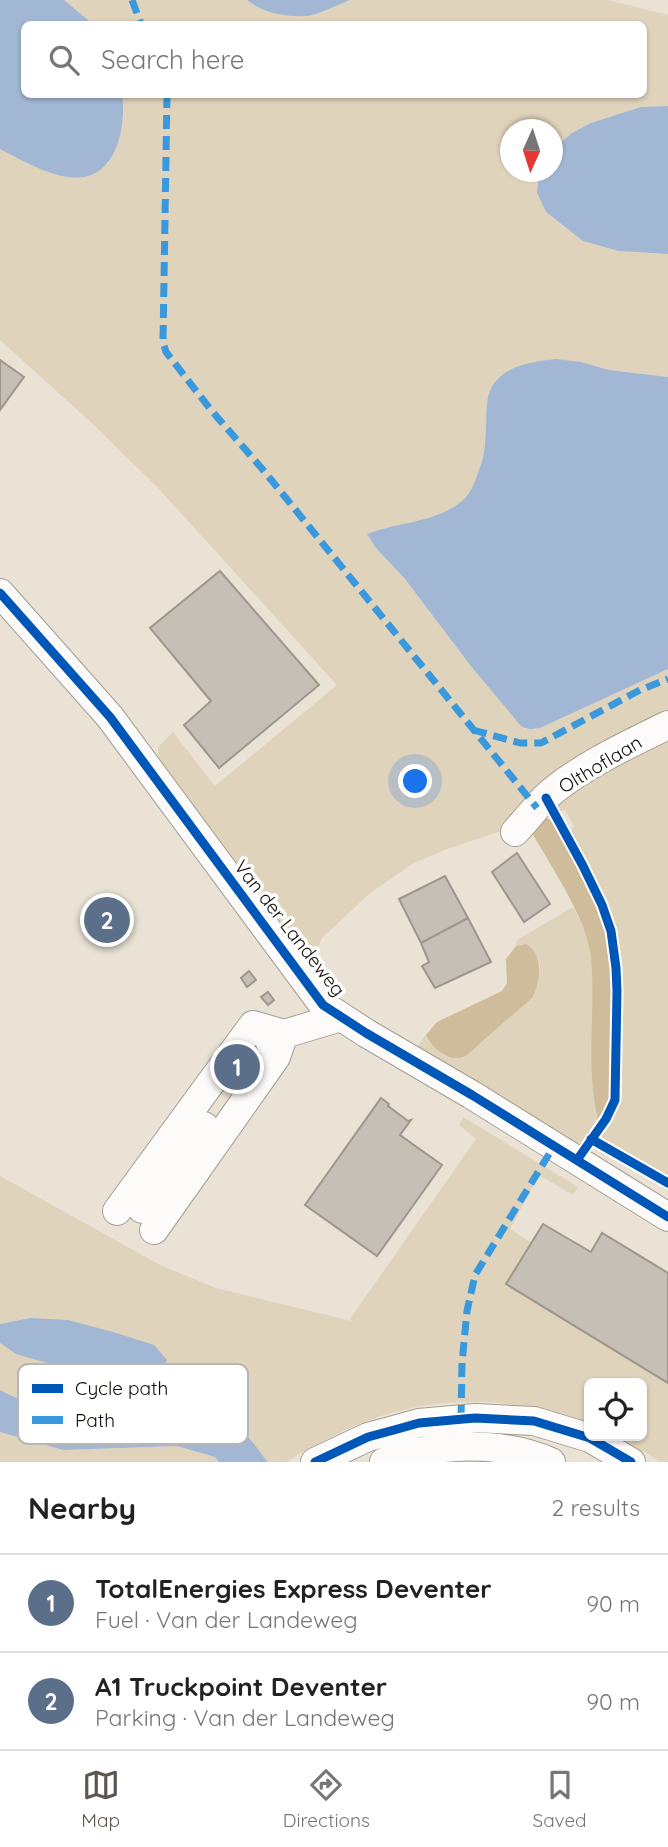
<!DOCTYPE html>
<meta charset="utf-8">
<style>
body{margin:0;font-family:Quicksand,sans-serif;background:#f2f2f2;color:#222}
.controls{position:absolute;right:21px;bottom:21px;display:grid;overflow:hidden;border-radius:10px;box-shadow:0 2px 5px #0004}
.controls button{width:63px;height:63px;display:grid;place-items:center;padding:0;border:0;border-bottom:2px solid #e0e0e0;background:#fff;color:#222;font:35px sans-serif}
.compass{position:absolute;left:500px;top:119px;width:63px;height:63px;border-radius:50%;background:#fff;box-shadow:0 2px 5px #0004;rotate:183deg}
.you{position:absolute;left:416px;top:782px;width:24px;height:24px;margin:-18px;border:5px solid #fff;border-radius:50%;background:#1a73e8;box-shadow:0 0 0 10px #1a73e833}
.badge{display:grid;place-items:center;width:46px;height:46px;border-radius:50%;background:#5c564e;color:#fff;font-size:23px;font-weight:700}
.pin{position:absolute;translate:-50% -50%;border:4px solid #fff;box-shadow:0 2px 7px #0006}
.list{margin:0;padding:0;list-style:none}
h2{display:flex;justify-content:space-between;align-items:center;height:91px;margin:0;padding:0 28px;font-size:30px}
h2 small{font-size:23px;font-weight:400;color:#767676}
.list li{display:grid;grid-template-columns:46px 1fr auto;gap:21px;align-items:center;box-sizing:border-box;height:98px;padding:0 28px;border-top:2px solid #e0e0e0}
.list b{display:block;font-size:26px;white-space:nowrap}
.list p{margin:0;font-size:23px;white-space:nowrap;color:#767676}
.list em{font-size:23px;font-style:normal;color:#767676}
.icon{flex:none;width:38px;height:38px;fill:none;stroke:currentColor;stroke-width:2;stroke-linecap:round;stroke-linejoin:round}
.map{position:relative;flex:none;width:668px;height:1462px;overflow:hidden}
.search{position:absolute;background:#fff;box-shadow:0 2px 5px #0004;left:21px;right:21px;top:21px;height:77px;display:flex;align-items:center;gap:18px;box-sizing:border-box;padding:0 24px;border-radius:10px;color:#767676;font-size:26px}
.sheet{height:287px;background:#fff}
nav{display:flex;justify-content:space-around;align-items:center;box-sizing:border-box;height:98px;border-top:2px solid #e0e0e0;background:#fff;font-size:19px;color:#767676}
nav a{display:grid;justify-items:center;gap:4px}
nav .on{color:#5c564e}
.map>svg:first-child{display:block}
</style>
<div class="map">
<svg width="668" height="1462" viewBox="0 0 668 1462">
<rect width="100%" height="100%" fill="#e9e2d5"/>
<path fill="#e0d3bc" d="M64,0H247L254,5L309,16L350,0H608L668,15V106L641,107L628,111L562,140L553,149L552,130H510V172H539L537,193L546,212L583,241L629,252L668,254V377L609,370L581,362H534L511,370L497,378C494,396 490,413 487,431C483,454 481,480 465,498C448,517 408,525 384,528L376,548L405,579L470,665L525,729L540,728L668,669V719L501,831L447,849L412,864L369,894L322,938L317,949L304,958L158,760V747L173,732L215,786L337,685L159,489L94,425L0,340V149L48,172L108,164C119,143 127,118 122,95L644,94V24H93Z
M668,731V1177L601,1137L620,1104L622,1096L623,975L620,946L612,918L589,865L571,831L574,826L565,810L559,812L557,806L561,793Z
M573,907C581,923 589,939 591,957C598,1011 585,1066 598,1119L578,1148L416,1048L426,1035L427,1040L455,1059L466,1056C487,1037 547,994 539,962C537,955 530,949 526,944L516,946L517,940Z
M463,1117L578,1187L573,1195L539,1175L510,1229L532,1243L668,1383V1462H661L617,1436H642V1383H589V1423C508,1395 430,1393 350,1428C334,1435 318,1444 302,1452C297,1455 290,1461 284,1462C279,1462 273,1462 268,1462L242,1431L204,1414L164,1409L103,1410L64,1413L15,1398L0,1390V1343L16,1354L30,1318L0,1324V1176L162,1266L216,1288L351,1321L350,1319L476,1139L459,1125Z
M0,1432L63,1450L177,1446L215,1457L219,1462H0Z"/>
<path fill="#cfbc9a" d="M546,818L551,820L562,836L590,887L604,925L610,950L613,990L611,1092L607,1103L598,1119C585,1067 596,1011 591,958C588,921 551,866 532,833Z
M526,944C544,955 541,981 532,998L466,1056C461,1057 459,1059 454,1058C444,1057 429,1044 426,1035L437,1022L502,991L507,983L506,959L516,946Z"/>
<path fill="#a2b7d3" d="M0,0H64L93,24H24V94L122,95C125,111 122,133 116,148C93,203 37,168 0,149Z
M247,0H350C340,4 317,15 307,16C286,17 263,13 247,0Z
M668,106V254L619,251L583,241L546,212L537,193L539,172H552L553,149L572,133L591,123L641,107Z
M556,359L581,362L609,370L668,377V669L540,728C533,729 527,730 521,726L470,665L405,579L376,548L367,534C398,522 435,523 462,501C470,494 475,483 478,473C488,448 485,430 487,404C490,368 527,362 556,359Z
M30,1318L68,1320L113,1332L154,1345L167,1360L162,1373L159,1375L78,1372L16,1354L0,1343V1324Z
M0,1390C14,1398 49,1412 66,1412C78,1413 91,1410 103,1410C146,1408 203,1405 240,1430C251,1437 259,1452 268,1462H219L215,1457L177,1446L63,1450L0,1432Z"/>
<path fill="#c5bfb5" stroke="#9d978d" stroke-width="2" d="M0,360L24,377L0,410Z
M220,571L319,685L219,768L184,725L211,701L150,628Z
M517,853L550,904L524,922L492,872Z
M445,876L468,918L421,943L399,899Z
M468,918L491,962L435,988L422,966L429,962L421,943Z
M249,971L256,980L247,987L241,978Z
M268,992L274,1000L268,1005L261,997Z
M381,1098L389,1104L388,1106L408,1121L411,1120L400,1135L442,1165L377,1256L305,1205Z
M543,1224L591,1252L602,1233L668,1273V1383L506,1284Z"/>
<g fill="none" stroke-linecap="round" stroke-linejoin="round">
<defs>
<path id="minor" d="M0,593L110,717L323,1005L366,1033L472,1095L668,1217
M515,832C525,821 534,810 544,799C573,770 631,743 668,725
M270,1043L284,1034L341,1017
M142,1209L204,1126
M117,1211L253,1025L284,1034L276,1057L154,1230
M315,1462L368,1437L394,1430L419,1423L475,1418L534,1421L590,1438L631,1462
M384,1462C436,1443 500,1440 551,1462"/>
</defs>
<use href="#minor" stroke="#a39d93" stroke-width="30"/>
<use href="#minor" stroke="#fcfbf9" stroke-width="28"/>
<path stroke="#3a99dd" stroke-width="7" stroke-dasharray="14 7" stroke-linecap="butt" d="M132,0L141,24
M167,94L163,342L166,352L211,410L264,471L537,808
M473,730L520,743H541L640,690L668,679
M461,1419L462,1363L467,1311L475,1275L554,1146"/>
<defs>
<path id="cycleway" d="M0,593L110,717L323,1005L366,1033L472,1095L668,1217
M546,798L583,866L602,905L611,931L616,968L617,991L615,1100L606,1119L577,1160
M591,1139L668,1183
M315,1462L368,1437L394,1430L419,1423L475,1418L534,1421L590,1438L631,1462"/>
</defs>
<use href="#cycleway" stroke="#fff" stroke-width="13"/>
<use href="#cycleway" stroke="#0057b8" stroke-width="9"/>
</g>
<g text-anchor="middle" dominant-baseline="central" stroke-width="7" stroke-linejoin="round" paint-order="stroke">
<g font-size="19" fill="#100b05" stroke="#fff">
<text transform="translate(600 764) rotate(-31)">Olthoflaan</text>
<text transform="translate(290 928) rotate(52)">Van der Landeweg</text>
</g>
</g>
<rect x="18" y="1364" width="230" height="80" rx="10" fill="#fff" stroke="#b7b6b4" stroke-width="2"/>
<rect x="32" y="1384" width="31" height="9" fill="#0057b8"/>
<rect x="32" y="1416" width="31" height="8" fill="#3a99dd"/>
<g font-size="19" fill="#100b05">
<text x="75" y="1395">Cycle path</text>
<text x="75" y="1427">Path</text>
</g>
</svg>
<div class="controls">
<button><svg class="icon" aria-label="locate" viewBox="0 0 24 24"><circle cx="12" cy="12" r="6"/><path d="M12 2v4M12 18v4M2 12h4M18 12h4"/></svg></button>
</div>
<svg class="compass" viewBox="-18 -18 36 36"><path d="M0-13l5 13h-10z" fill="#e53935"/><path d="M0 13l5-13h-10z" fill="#767676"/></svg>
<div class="you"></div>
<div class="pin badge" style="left:237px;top:1067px;background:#5c6f8a">1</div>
<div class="pin badge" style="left:107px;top:920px;background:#5c6f8a">2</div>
<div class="search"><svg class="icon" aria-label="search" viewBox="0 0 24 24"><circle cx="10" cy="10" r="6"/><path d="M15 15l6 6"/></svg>Search here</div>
</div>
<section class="sheet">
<h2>Nearby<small>2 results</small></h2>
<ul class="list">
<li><span class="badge" style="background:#5c6f8a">1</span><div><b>TotalEnergies Express Deventer</b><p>Fuel · Van der Landeweg</p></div><em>90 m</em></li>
<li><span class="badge" style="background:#5c6f8a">2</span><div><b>A1 Truckpoint Deventer</b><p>Parking · Van der Landeweg</p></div><em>90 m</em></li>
</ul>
</section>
<nav>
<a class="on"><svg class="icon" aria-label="map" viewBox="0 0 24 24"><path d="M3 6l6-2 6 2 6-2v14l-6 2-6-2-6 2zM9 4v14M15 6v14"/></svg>Map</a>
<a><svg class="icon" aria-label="directions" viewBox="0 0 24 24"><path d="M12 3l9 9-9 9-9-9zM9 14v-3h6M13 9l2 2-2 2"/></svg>Directions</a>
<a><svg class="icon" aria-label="saved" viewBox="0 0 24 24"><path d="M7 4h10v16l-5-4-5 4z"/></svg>Saved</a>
</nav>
